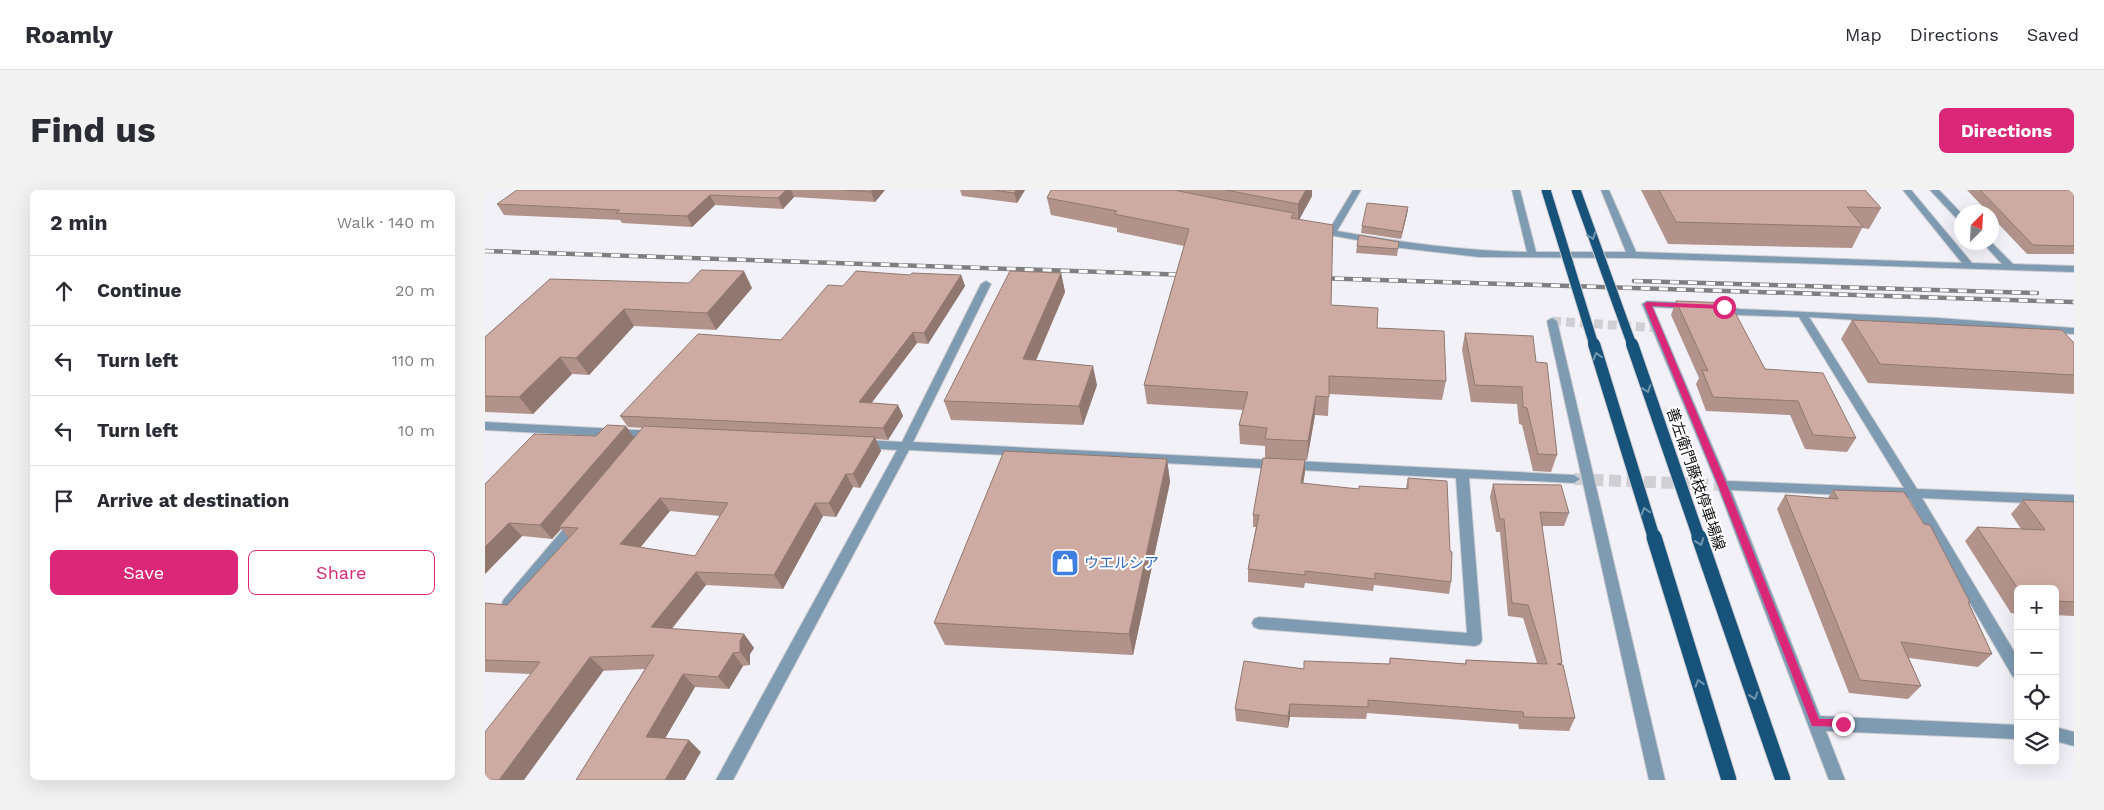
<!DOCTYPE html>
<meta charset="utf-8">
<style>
body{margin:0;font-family:"Work Sans","Noto Sans JP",sans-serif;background:#f2f2f3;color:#2b2b33}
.controls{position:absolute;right:15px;bottom:15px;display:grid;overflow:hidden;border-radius:8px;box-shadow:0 5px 20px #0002}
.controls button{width:45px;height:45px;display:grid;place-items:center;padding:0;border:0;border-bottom:1px solid #e1e1e2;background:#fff;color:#2b2b33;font:25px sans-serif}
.compass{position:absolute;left:1469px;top:15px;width:45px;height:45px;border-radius:50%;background:#fff;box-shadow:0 5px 20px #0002;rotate:24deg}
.stop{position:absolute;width:15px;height:15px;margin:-11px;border:4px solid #db2777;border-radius:50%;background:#fff}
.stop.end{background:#db2777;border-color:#fff;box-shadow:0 1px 5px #0008}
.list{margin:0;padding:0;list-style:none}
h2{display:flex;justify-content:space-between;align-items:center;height:65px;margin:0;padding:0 20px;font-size:21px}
h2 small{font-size:16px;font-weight:400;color:#7c7c81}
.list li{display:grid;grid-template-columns:32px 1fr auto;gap:15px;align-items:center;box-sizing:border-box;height:70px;padding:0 20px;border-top:1px solid #e1e1e2}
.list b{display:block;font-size:19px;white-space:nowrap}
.list em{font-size:16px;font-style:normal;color:#7c7c81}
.actions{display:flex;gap:10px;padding:15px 20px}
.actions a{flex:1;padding:11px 0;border:1px solid #db2777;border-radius:8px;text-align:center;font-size:18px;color:#db2777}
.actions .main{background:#db2777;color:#fff}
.icon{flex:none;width:28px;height:28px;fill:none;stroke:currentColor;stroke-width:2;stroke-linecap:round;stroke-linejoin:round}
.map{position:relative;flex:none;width:1589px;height:590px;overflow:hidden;border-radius:8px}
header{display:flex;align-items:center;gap:30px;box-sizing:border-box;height:70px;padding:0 25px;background:#fff;border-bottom:1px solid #e1e1e2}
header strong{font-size:24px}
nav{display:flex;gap:28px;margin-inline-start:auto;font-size:18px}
.intro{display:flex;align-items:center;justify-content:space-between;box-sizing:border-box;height:120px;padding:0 30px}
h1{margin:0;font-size:35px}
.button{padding:12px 22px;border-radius:8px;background:#db2777;color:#fff;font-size:18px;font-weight:700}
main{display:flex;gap:30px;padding:0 30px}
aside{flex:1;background:#fff;border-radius:8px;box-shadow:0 5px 20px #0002}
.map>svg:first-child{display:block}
</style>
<header>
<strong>Roamly</strong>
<nav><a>Map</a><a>Directions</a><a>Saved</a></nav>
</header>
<div class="intro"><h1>Find us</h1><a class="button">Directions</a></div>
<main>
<aside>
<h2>2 min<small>Walk · 140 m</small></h2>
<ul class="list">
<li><svg class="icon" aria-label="ahead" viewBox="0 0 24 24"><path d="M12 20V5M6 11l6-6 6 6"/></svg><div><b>Continue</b></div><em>20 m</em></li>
<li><svg class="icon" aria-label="left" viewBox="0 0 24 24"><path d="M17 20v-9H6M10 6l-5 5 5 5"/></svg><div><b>Turn left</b></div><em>110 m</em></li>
<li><svg class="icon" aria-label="left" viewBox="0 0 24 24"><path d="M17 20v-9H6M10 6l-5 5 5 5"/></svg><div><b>Turn left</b></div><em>10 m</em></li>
<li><svg class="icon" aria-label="arrive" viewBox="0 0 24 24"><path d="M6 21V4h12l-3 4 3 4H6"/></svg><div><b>Arrive at destination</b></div></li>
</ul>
<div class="actions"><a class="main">Save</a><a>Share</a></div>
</aside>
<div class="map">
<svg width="1589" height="590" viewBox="0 0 1589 590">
<rect width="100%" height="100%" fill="#f2f1f7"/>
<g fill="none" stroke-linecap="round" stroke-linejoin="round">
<path stroke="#d0cfd4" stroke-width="9" stroke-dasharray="9 5" stroke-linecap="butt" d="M1067,131L1173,138"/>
<path stroke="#d0cfd4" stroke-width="12" stroke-dasharray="12 5.5" stroke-linecap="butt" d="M1089,289L1238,295"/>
<defs>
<path id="minor" d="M868,0H876L852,41C915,52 977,61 1042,62L1027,0H1035L1051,62H1141L1116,0H1124L1151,62L1477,73L1418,0H1426L1487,73L1517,74L1497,52H1506L1528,74L1589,76V82L1147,68L994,67L916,58L828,42L827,40L831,37L844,40Z
M1445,0H1454L1476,23V31L1473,30Z
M501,91L506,94L428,252L1089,285L1095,289L1089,293L984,288L997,450L995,454L990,456L774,439L769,437L767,433L769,429L774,427L982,443L971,288L424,260L248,590H231L412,260L377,258L371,254L377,250L417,252L496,94Z
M1162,111L1205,113L1210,116L1205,119L1168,117L1242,291L1419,298L1314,127L1253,125L1229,118V114L1233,113L1254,119L1453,128L1589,138V144L1324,127L1432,299L1589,305V315L1437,308L1533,468V488L1528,487L1424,308L1246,300L1335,526L1533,535V549L1341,541L1360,590H1344L1232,295L1157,114Z
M1067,128L1072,131L1180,590H1164L1062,131Z
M0,232L170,241L176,245L170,249L0,240Z
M91,328L96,330L98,333L96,336L29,417L24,419L19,417L17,413L19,409L86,330Z
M1570,537L1589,542V556L1570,551Z"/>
</defs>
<use href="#minor" stroke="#cecdd2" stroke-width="2"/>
<use href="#minor" fill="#7e9bb2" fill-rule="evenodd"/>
<defs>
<path id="rail" d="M0,61L704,85
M832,88L1589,112
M1149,91L1552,103"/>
</defs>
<use href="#rail" stroke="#7f7f82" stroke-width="4.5"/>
<use href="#rail" stroke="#fff" stroke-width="3" stroke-dasharray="9" stroke-linecap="butt"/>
<defs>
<path id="major-bridge-far2" d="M1061,0L1109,155
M1091,0L1147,155"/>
<path id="major-bridge-far1" d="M1109,154L1169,348
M1147,154L1214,348"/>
<path id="major-bridge" d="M1169,347L1244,590
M1214,347L1298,590"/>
</defs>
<use href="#major-bridge-far2" stroke="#cecdd2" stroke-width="11" stroke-linecap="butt"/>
<use href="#major-bridge-far1" stroke="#cecdd2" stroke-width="14" stroke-linecap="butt"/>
<use href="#major-bridge" stroke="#cecdd2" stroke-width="17" stroke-linecap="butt"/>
<use href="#major-bridge-far2" stroke="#165279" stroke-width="9"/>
<use href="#major-bridge-far1" stroke="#165279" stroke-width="12"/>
<use href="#major-bridge" stroke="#165279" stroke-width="15"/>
</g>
<path fill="#b1938b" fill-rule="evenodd" d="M32,0H400L390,12L309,7L298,19L230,15L207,37L137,33L135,30L19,25L12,14Z
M475,0H540L532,13L477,6Z
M566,0H827V6L814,29L846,115L892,138L961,191L957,210L844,204L843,226L830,225L822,270H820V282L818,294L873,299L921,298L923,288L965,361L966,392L964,404L889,395L888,401L820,393L819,398L763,392V379L771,337H768V325L780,268V256L755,254L754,235L758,220L662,214L659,195L699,56L632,42V38L566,25L562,8Z
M1156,0H1380L1396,18L1384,39L1377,38L1367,58L1183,54Z
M1482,0H1589V64H1542L1506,26V22H1503Z
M923,17L922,24L916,49L876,43L877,36Z
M914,52L912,66L871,63L872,56Z
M576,83L580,102L551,171L612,195L598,235L466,230L459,211Z
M425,85H476L480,96L443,154L432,153L386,213L413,215L418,226L403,250L390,249L396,261L375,298L368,297L351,327L338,326L298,399L221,395L187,439L259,444L269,458L265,464V475L258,476L244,499L210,497L180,548L216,562L91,590L160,479L46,484L0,482V413L22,415L84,348L76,339L67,349L37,346L0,384V294L150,248L158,238L143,237L135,226L296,150L358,96ZM185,321L235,326L210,366L155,357Z
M65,89L267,98L231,140L149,136L104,185L87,184L48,224L0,222V147Z
M1191,111L1371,248L1362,262L1320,259L1305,225L1221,221L1211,194L1214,188L1186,125Z
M1367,130L1589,153V204L1383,193L1356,149Z
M980,143L1051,172L1072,265L1066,282L1048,281L1037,235L1034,234L1032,214L986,212L977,160Z
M682,269L685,292L648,465L460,455L449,433Z
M1008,294L1084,323L1079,336H1057L1077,475L1090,528L1084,541L1034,539L1033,534L882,523L881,529L805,527L803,538L751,531L750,519L819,479L904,474L905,468L980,474L981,470L1052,473L1038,428L1023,426L1015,342H1011L1005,307Z
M1348,300L1485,412L1484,413L1507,464L1493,477L1424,468L1436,496L1423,509L1364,503L1292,319L1300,305L1343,308Z
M1538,310L1589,312V426L1570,425V399H1533V424L1526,423L1480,351L1492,337L1536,339L1526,324Z"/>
<path fill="#907871" d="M301,0H306L309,7L298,19L293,8Z
M387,0H400L390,12L386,2Z
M531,0H540L532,13L529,3Z
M821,0H827V6L813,32V14Z
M225,5L230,15L207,37L202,26Z
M923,17L922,24L916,49L917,42Z
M259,81L267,98L231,140L222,123Z
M576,83L580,102L543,188L538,169Z
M476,85L480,96L443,154L439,143Z
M139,119L149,136L104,185L91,168Z
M428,142L432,153L379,223L374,212Z
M75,167L87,184L48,224L34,207Z
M608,176L612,195L598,235L594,216Z
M831,206L830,225L822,270L823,251Z
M413,215L418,226L403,250L398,238Z
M141,236L151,250L74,337L76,339L67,349L55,335Z
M390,247L396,261L375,298L368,284Z
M682,269L685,292L648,465L644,444Z
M820,270V282L816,306V293Z
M361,284L368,297L351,327L344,313Z
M175,308L185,321L147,368L135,354Z
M330,313L338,326L298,399L289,385Z
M24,333L37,346L0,384V357Z
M211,382L221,395L177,450L166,437Z
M259,444L269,458L265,464V475L255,462V451Z
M248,463L258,476L244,499L233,487Z
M105,467L119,480L39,590H14Z
M198,484L210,497L174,559L161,547Z
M805,514V527L803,538V526Z
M204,550L216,562L200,590H180Z"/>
<path fill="#ceaba2" stroke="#907871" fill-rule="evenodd" d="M32,0H301L293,8L225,5L202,26L131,23L135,20L12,14Z
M360,0H387L386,2Z
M508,0H531L529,3Z
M566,0H689L743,11L809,23L806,28L848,35L846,115L893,118L892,138L959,141L961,191L844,186V207L831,206L823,251L780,249L782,238L754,235L763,202L659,195L704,39L629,24L632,21L562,8Z
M741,0H821L813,14Z
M1174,0H1380L1396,18L1362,17L1378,37L1191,32Z
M1495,0H1589V56L1548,55Z
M882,13L923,17L917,42L877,36Z
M874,45L914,52L913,59L872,56Z
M216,80L259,81L222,123L139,119L91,168L75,167L34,207L0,206V147L65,89L204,93Z
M371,81L425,85L427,83L476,85L439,143L428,142L374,212L413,215L398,238L135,226L213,144L296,150L343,95L358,96Z
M525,81L576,83L538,169L608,176L594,216L459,211Z
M1191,111L1245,113L1280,179L1338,183L1371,248L1328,245L1313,211L1228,207L1217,180L1223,181Z
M1367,130L1577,140L1589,153V185L1395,174Z
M980,143L1048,146L1051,172L1062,173L1072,265L1053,264L1042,218L1038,217L1037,197L990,195Z
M122,235L141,236L55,335L24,333L0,357V294L49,244L111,246Z
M159,236L390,247L368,284H361L344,313H330L289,385L211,382L166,437L259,444L255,451V462L248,463L233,487L198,484L161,547L204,550L180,590H91L169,465L105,467L14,590H0V542L55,472L0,470V413L22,415L93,338L74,337ZM175,308L243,313L210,366L135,354Z
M519,261L682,269L644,444L449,433Z
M778,268L820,270L816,293L874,299V296L923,299V288L962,291L965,361L967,362L966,392L890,383V389L820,381V385L763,379L774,325H768Z
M1008,294L1076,295L1084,323L1055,322L1077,473L1072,474L1078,475L1090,528L1039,527L1038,522L883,510V517L805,514L803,526L750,519L759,471L819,479V471L905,474V468L981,474V470L1062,474L1043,415L1027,413L1019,329H1015Z
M1348,300L1419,302L1439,334L1445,335L1485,412H1483L1507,464L1416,452L1436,496L1375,490L1300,305L1353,309Z
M1538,310L1589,312V412L1570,411V399H1533L1492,337L1560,340Z"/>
<defs><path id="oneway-chevron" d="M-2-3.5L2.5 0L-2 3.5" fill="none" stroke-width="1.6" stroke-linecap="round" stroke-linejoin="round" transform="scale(1.25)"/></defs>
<g stroke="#7397af">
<use href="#oneway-chevron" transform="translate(1107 46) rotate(70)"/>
<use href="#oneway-chevron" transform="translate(1112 166) rotate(-107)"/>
<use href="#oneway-chevron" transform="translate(1162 199) rotate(71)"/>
<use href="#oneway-chevron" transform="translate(1160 321) rotate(-107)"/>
<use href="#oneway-chevron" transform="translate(1215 352) rotate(71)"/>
<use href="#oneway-chevron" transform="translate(1214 493) rotate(-107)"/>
<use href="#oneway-chevron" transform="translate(1269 506) rotate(71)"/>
</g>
<path fill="#db2777" d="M1162,112L1239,115L1242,117L1239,119L1167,116L1242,295L1334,529H1358L1362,530L1363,534L1362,537L1327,536L1233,295L1159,114Z"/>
<defs>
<symbol id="shop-square" viewBox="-11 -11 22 22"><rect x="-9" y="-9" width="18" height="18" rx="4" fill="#3f7fe0" stroke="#fff"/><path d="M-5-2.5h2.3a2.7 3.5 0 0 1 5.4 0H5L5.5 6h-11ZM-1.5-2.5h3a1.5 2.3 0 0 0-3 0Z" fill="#fff"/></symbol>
</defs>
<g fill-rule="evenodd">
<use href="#shop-square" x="564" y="357" width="32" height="32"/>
</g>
<g text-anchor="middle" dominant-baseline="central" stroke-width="4" stroke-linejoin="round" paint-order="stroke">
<g font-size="15" fill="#0f0f10" stroke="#fff">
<text transform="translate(1211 289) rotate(71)">善左衛門藤枝停車場線</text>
</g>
<g font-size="15" fill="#366cbe" stroke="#fff" text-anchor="start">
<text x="599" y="373">ウエルシア</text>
</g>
</g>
</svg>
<div class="controls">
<button>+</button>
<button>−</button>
<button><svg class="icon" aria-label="locate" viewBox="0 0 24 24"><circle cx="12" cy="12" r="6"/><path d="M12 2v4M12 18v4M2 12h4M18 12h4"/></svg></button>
<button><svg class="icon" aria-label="layers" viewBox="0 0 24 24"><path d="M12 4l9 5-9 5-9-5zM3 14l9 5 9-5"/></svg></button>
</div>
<svg class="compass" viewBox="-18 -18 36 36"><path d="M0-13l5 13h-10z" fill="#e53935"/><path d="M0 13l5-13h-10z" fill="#7c7c81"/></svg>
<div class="stop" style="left:1239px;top:117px"></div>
<div class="stop end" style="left:1358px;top:534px"></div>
</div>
</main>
